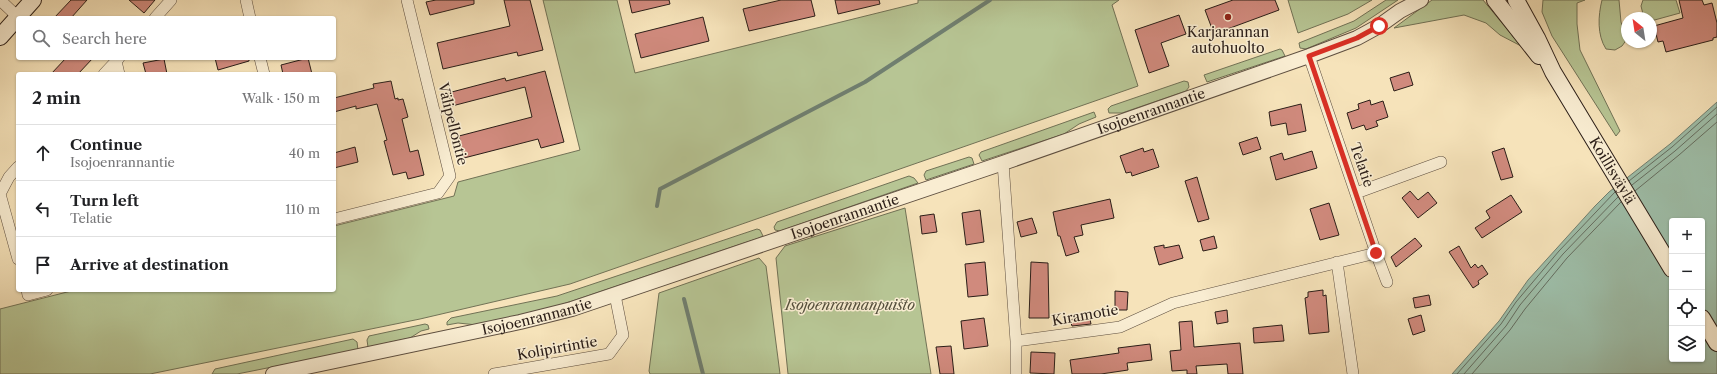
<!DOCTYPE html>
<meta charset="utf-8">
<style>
body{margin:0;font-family:"Libre Caslon Text",serif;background:#f2f2f2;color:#202124}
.controls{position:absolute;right:12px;bottom:12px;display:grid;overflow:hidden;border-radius:4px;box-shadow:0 1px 3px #0004}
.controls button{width:36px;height:36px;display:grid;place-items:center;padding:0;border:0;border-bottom:1px solid #e0e0e0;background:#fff;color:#202124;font:20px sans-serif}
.compass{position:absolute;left:1621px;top:12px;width:36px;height:36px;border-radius:50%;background:#fff;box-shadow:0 1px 3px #0004;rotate:330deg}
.stop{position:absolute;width:12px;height:12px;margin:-9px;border:3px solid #d93025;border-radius:50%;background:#fff}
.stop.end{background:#d93025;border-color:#fff;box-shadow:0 1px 4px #0008}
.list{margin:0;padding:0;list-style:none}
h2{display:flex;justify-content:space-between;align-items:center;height:52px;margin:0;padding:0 16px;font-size:17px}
h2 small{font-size:13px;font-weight:400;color:#757577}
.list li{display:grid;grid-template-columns:26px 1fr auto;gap:12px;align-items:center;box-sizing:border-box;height:56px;padding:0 16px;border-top:1px solid #e0e0e0}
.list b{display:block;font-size:15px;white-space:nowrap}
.list p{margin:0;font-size:13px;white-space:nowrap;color:#757577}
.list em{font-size:13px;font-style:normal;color:#757577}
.icon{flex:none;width:22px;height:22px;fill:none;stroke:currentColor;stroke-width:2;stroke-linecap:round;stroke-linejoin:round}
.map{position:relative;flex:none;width:1717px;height:374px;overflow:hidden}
.search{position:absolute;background:#fff;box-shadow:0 1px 3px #0004;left:16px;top:16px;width:320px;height:44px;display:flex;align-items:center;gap:10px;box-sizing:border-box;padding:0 14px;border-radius:4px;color:#757577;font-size:15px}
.panel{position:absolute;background:#fff;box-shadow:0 1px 3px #0004;left:16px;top:72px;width:320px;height:220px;border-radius:4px}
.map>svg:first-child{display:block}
</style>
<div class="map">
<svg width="1717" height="374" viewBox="0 0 1717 374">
<rect width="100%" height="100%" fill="#f6e3ba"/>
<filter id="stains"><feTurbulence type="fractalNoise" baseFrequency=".005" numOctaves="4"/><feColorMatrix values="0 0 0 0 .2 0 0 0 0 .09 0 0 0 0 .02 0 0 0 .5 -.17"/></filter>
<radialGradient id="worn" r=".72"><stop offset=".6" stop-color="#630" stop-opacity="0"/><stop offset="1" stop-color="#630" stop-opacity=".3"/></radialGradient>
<path fill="#b7c594" stroke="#717256" d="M543,0H617L635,73L918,3V0H1119L1112,5L1138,86L570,284L420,319L150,374H0V309L75,290H334V226L454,196L458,182L580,150Z
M1288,0H1372L1348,14L1298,33Z
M1386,0H1398L1356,28L1306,49L1300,48L1299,43L1354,21Z
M1432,0H1483L1521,46L1500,35L1486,23L1464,15L1394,28Z
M1543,0H1585L1577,3V24L1580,50L1620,131L1616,136L1552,36L1542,12Z
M1602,0H1619L1621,22L1627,39L1622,46L1615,50L1606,49C1597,35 1598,16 1602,0Z
M1643,0H1676L1680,13L1651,21V18H1644L1641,6Z
M1280,49L1282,50L1285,56L1207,82L1204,75Z
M1184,81L1188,82L1189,87L1186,91L1122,113H1109L1108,109L1111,106Z
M1094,112L1096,117L1079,124L1064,134L982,161L979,155L981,152Z
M969,157L972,158L974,164L926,180L924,175L926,171Z
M909,176L914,178L918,183L780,231L775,230L774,227L777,222Z
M905,208L931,374H788L776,258L785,246Z
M757,229L760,230L763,236L759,238L557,306L477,325L458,323L447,325V322L451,318L557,296Z
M759,258L766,266L780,374H650L649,371L659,293Z
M425,324L428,325L429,329L421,331L410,338L368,347L367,340L369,336Z
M353,339L357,342L358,350L237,374H212L215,369Z"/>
<path fill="#9ebfaa" stroke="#707f70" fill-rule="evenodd" d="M1717,102V374H1452L1499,321L1528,280L1595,206L1609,192L1670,144ZM1672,221H1702V359H1672Z"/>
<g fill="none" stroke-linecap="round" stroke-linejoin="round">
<path stroke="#646e61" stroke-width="1" d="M1629,181L1672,147L1717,107
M1632,185L1675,151L1717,114
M1635,191L1679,155L1717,122
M1457,374L1501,324L1516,302L1559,251L1615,192
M1464,374L1506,326L1520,305L1563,254L1618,197
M1472,374L1510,330L1525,309L1567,258L1621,202"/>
<path stroke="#707f70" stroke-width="4" d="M657,206L660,189L865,82L990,0
M684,299L703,374"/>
</g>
<path fill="#d08a7d" stroke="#2b1e18" d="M71,0H87L71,18H54Z
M129,0H155L144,13Z
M436,0H474V4L430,15L426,2Z
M504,0H530L543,50L518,56L517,52L443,69L437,43L510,26Z
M629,0H669L670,4L632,13Z
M781,0H811L815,16L749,31L743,9Z
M835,0H879L880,4L838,14Z
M1233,0H1275L1279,10L1214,34L1205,10Z
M1679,0H1702L1704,5L1712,3L1717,23V37L1713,38V40L1666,52L1663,41L1658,42L1654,26L1683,18Z
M1179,15L1186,34L1161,43L1169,66L1149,73L1135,30Z
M703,17L709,41L641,58L635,34Z
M66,58H93L78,74H51Z
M215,58H249V61L218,70Z
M308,58L312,74H283L281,65Z
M164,59L167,74H146L143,63Z
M545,71L564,142L541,148L538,139L464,158L459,136L532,117L525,87L452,106L448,93L505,78L506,81Z
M1409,72L1413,85L1394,91L1390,78Z
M391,81L395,99L398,98V100L403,99L408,117L402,119L410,152L418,150L424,175L408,179L406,172L393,175L384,141L387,140L377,104L356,109V106L334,112V98L374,88L373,84Z
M1370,100L1371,105L1383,101L1388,117L1376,121L1378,126L1366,130L1364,125L1352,129L1347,113L1359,109L1358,104Z
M1301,104L1306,131L1288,135L1286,123L1271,126L1269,112Z
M1257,137L1261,149L1243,155L1239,143Z
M355,147L358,162L334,168V153Z
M1143,148L1144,152L1153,149L1159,167L1132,176L1131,172L1126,173L1120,156Z
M1504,148L1513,177L1501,180L1492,152Z
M1312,151L1317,168L1276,180L1270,157L1282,153L1284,160Z
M1197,177L1209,219L1198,222L1185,181Z
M1410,191L1418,200L1428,192L1437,203L1418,218L1402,198Z
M1511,195L1522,212L1482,238L1475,228L1490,218L1486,211Z
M1110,199L1114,218L1081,225L1083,235L1074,237L1079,252L1066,256L1060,236H1058L1053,212Z
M1329,203L1339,235L1320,240L1310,209Z
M980,210L984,242L966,245L962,213Z
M934,214L937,232L922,234L920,216Z
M1032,218L1037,233L1021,237L1017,222Z
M1214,236L1217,248L1203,251L1200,240Z
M1415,238L1422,246L1396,267L1391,257Z
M1164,245V248L1179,245L1183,258L1159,265L1154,247Z
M1459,246L1471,268L1475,264L1478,268L1482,265L1488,274L1478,281L1479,284L1473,288L1449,252Z
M985,262L988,295L968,297L965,264Z
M1031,262L1048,263L1049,318H1029Z
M1323,290V296L1326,295L1329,332L1309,334L1305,298L1308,297V292Z
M1115,291L1128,292L1127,310H1115Z
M1429,295L1431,305L1415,308L1413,298Z
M1227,310L1228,322L1217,324L1215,312Z
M1089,315L1091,324L1072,326L1070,320Z
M1421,315L1425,331L1413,335L1408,319Z
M984,318L988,346L964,349L961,321Z
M1192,321L1194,347L1240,343L1243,374H1228L1227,364L1196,366L1197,374H1187V370L1172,371L1170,351L1181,350L1179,322Z
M1282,325L1284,341L1254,343L1253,328Z
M1150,344L1152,360L1127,363L1128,370L1101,374H1072L1070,360L1119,353L1118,348Z
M951,346L954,374H940L936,347Z
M1031,352L1055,353L1054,374L1030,373Z"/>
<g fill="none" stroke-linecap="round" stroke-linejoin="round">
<defs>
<path id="minor" d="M0,0L18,17
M246,0L250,18
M155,18L171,0
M1309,56L1376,253L1387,282
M260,58L264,74
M116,61L119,74
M104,74L119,58
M1003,163L1016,341V374
M18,167L9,177L0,194L18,259
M1356,193L1441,162
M334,219L438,193L450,176L407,0
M1337,262L1353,374
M27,290L28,295L47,290
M1016,341L1120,327L1173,303L1376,253
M494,374L609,354L623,335L615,295"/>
<g id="tertiary">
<path id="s1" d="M273,374L520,322L572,309L1003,163L1309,56L1357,38L1379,26L1400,11L1421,0"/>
</g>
<g id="secondary">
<path d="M1495,0L1539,56"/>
<path id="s2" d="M1516,0L1537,38L1553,72L1672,269"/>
<path d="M0,37L33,0"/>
<path d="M1702,318L1717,343"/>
</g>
</defs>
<use href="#minor" stroke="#5e4f40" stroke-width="12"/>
<use href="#tertiary" stroke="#5e4f40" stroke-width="16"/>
<use href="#secondary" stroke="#2b1e18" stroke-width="18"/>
<use href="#minor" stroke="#f9edd2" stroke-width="11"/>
<use href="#tertiary" stroke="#f9edd2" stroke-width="14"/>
<use href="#secondary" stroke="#f9edd2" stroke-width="16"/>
</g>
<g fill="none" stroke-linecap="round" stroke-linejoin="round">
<path stroke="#d93025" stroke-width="5" d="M1376,253L1309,56L1357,38L1379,26"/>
</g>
<circle fill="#8f2418" stroke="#f9edd2" stroke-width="1.5" cx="1228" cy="17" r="4"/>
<g text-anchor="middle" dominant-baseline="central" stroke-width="3" stroke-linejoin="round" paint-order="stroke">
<g font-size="14" fill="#2b1e18" stroke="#f9edd2">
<text x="1228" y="32">Karjarannan<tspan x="1228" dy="16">autohuolto</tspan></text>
</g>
<g font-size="14" fill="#2b1e18" stroke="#f9edd2">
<text stroke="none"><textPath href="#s1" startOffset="918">Isojoenrannantie</textPath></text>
<text transform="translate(453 124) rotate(76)">Välipellontie</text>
<text transform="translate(1362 165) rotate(71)">Telatie</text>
<text stroke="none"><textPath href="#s2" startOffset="196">Koillisväylä</textPath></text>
<text stroke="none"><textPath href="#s1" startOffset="594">Isojoenrannantie</textPath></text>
<text transform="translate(1085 315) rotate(-10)">Kiramotie</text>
<text stroke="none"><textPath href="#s1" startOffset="270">Isojoenrannantie</textPath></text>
<text transform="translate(557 348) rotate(-10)">Kolipirtintie</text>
</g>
<g font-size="14" font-style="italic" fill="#55503d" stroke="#f9edd2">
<text x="850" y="305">Isojoenrannanpuisto</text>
</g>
</g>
<rect width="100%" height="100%" filter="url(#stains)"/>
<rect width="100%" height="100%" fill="url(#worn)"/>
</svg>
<div class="controls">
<button>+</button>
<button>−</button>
<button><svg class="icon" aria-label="locate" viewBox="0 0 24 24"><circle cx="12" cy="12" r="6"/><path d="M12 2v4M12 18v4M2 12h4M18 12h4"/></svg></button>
<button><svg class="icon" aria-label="layers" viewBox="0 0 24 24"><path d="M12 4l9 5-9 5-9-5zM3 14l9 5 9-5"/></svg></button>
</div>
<svg class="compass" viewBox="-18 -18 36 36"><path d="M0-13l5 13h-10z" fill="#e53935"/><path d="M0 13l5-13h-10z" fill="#757577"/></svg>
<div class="stop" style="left:1379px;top:26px"></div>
<div class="stop end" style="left:1376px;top:253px"></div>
<div class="search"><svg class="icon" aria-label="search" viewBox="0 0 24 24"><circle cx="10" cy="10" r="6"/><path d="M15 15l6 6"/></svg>Search here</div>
<section class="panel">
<h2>2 min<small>Walk · 150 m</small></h2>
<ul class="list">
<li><svg class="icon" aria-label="ahead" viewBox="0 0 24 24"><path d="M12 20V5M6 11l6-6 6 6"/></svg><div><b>Continue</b><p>Isojoenrannantie</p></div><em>40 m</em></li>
<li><svg class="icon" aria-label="left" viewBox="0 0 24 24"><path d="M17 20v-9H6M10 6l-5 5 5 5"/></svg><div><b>Turn left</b><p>Telatie</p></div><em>110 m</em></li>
<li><svg class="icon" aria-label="arrive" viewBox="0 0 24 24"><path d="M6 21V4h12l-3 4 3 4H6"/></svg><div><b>Arrive at destination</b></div></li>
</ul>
</section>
</div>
